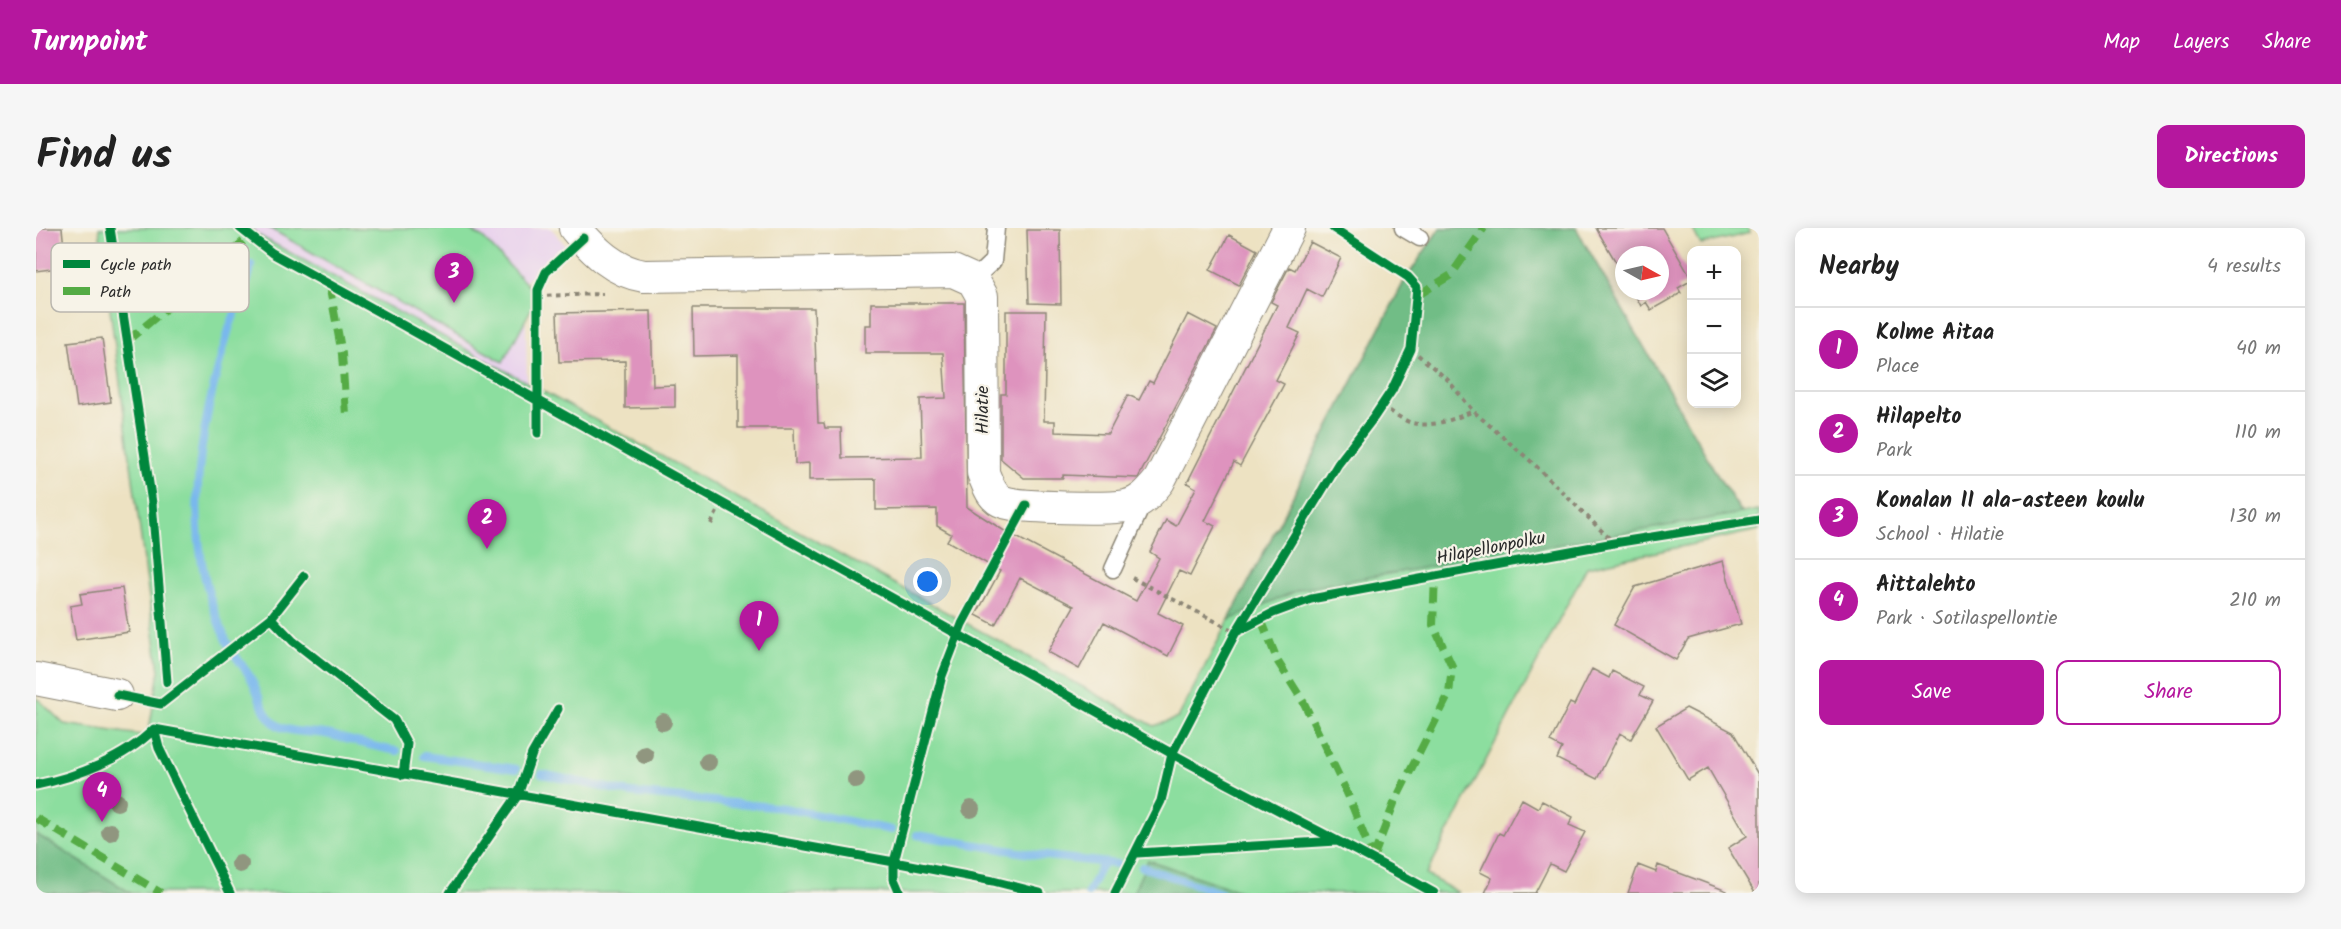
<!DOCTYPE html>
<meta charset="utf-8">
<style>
body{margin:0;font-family:Kalam,sans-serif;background:#f6f6f6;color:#222}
.controls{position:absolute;right:18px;top:18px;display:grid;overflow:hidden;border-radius:12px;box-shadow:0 3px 15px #0003}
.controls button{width:54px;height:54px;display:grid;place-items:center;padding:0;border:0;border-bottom:2px solid #e0e0e0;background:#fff;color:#222;font:30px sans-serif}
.compass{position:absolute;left:1579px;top:18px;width:54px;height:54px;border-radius:50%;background:#fff;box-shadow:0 3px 15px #0003;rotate:98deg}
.you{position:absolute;left:892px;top:354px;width:21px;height:21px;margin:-15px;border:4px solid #fff;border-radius:50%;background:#1a73e8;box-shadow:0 0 0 9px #1a73e833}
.badge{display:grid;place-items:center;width:39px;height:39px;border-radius:50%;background:#b5179e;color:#fff;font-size:20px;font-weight:700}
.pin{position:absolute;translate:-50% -50px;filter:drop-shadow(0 2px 3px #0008)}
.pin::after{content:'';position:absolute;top:32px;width:21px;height:18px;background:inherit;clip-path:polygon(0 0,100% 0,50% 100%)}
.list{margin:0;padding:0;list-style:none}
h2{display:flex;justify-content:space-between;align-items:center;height:78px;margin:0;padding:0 24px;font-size:26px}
h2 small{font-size:20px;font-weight:400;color:#767676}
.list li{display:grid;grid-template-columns:39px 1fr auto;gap:18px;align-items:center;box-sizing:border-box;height:84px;padding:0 24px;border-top:2px solid #e0e0e0}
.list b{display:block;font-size:22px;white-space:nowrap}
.list p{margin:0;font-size:20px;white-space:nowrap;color:#767676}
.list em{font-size:20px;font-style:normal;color:#767676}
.actions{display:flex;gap:12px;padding:18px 24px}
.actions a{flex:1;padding:14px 0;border:2px solid #b5179e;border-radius:12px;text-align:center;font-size:21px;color:#b5179e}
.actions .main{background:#b5179e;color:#fff}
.icon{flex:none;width:33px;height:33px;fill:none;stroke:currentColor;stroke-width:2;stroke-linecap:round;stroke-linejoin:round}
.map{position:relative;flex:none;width:1723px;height:665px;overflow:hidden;border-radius:12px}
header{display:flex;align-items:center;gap:36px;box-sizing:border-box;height:84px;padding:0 30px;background:#b5179e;color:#fff}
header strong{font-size:28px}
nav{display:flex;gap:33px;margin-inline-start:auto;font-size:21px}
.intro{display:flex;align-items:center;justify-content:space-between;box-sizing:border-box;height:144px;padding:0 36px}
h1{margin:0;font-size:42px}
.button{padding:15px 27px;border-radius:12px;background:#b5179e;color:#fff;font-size:21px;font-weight:700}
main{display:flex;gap:36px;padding:0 36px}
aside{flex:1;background:#fff;border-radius:12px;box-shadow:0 3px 15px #0003}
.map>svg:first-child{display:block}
</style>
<header>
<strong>Turnpoint</strong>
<nav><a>Map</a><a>Layers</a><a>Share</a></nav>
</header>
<div class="intro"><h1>Find us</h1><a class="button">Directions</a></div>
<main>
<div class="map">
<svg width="1723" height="665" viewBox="0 0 1723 665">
<rect width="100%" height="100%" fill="#f7f3e8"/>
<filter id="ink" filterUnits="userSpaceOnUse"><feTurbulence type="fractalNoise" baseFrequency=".0167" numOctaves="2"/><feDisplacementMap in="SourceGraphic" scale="12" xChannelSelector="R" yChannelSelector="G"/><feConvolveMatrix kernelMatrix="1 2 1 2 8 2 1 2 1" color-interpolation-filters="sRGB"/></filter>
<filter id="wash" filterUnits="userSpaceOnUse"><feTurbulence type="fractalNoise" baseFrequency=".008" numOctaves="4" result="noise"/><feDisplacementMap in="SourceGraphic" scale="24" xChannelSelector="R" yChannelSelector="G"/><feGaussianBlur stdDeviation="1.35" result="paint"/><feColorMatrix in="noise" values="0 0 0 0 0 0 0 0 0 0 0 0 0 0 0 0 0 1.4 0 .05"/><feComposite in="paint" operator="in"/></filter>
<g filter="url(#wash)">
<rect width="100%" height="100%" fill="#ede2c2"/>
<path fill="#e9d2ed" d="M216,0H515L530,18L489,54L491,154L220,6Z"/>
<path fill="#8cde9f" stroke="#5c8465" stroke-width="1.5" d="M63,0H216L220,6L1118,498L1142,490L1368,54L1404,0H1540L1683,250L1706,285L1723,282V302L1551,339L1390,647L1423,665H0V469L28,496L112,508L123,443Z
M233,0H431L447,10L502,68L467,134Z
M1656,0H1712L1714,5L1665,17Z"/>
<path fill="#71bd86" stroke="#4e7458" stroke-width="1.5" d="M1404,0H1540L1683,250L1706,285L1265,361L1193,392L1368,54Z
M0,606L95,665H0Z
M1112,632L1209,665H1097Z"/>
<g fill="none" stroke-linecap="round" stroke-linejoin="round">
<path stroke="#79b8ed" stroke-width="8" d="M215,37C212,60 200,79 193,101C162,207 142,309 190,412C196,425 205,435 213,447C223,462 225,487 241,497C255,506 279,503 295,507C317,513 338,519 361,523
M388,528L480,541
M506,546L595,565L748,580L855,602
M881,607L1001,627L1081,636
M1106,639L1185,665
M1052,665L1067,635"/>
</g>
<g id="blocks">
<path fill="#de93be" d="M0,0H26L30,39L0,43Z
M1560,0H1626L1656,52L1642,60L1645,65L1615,82L1610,74L1605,78L1597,63H1624V27H1588V48Z
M991,2H1024L1025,76L993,75Z
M1193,7L1221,22L1203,57L1174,42Z
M1274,14L1305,30L1286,69L1271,61L1253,100L1264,105L1240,152L1248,156L1204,238L1198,234L1169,293L1179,298L1154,348L1143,343L1122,385L1147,398L1132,428L1068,394L1043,441L1012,424L1038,378L984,350L959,397L940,387L964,343L911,313L915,306L901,298V281L840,282V251L773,252V235L759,236L758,200H702V127L658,128L657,80H778L782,195H788L789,200H805L806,230L886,229L884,171L910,170L907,125H829V97H835V75H928L931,279L967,302L1100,373L1123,330L1114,324L1130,292L1140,298L1160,260L1151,255L1241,77L1235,74L1253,39L1259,42Z
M615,83L617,158L639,157V179L589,180V133L523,134L521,85Z
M970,83H1010L1008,193H1019V204L1072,206L1092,167L1103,172L1113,153L1117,155L1152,86L1181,101L1102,250L1027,247V250H988L965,231V166H970Z
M66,110L75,174L41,179L32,114Z
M1687,333L1705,396L1652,411L1640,432L1578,397L1599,359Z
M86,360L93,404L40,412L34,378L46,376L44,366Z
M1556,441L1573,450L1576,443L1608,459L1604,467L1617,473L1595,511L1584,505L1561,551L1521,531L1526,520L1514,514L1534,475L1538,477Z
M1650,480L1697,504L1723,548V665H1719L1692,620L1711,608L1672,540L1652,552L1620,498Z
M1486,571L1502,580L1506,573L1537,589L1533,597L1549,604L1528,643L1514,636L1499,665H1449L1456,650L1444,644L1463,605L1467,607Z
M1602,637L1620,644L1622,637L1691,663V665H1592Z"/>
</g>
</g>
<g filter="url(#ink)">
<use href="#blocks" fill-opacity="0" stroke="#8c8676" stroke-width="1.5"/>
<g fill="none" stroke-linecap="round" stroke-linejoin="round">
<defs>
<path id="lane" d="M1367,0L1384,10
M937,52L957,33L960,0
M1077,341L1108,273"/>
<path id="street" d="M539,0C558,23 578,43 608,48L917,43L937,52L946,68L947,245C952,256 955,270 968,274C984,280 1072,281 1090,278C1105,275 1114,264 1123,253L1253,0
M0,451L81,467"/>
</defs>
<use href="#lane" stroke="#8c8676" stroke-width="19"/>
<use href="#street" stroke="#8c8676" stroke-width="34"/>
<path stroke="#8c8676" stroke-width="4" stroke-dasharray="4.5 4.5" stroke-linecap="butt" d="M502,68L567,66
M1375,121L1412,152L1437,183L1498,236L1578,315
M1346,178C1355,183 1366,192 1376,195C1396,200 1419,191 1437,183
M675,296L685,276
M1096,350L1200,404"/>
<use href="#lane" stroke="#fff" stroke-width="16"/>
<use href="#street" stroke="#fff" stroke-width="32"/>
<path stroke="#54ab44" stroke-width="8" stroke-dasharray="15 8" stroke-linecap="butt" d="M293,56L306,126L310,187
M1382,67L1415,47L1448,0
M91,113L172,46L213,8
M1225,391L1242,434L1268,475L1312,567L1337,630
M0,590L125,665
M1337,630L1359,573L1413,466L1416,438L1397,397L1399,348"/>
<defs>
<path id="cycleway" d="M74,0L116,275L131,454
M204,0L236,25C536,190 835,357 1133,524C1221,573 1311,616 1398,665
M502,205V62L510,44L547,10
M235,390L257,413L358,492L371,516L367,547
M1200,404L1237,385L1275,371L1578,315L1723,292
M81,467L125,476L235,390L268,348
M118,501L858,634L957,653L1004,665
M118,501L123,520L194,665
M0,557C40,549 88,531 118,501
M1101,625L1301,613
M414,665L482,567L496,526L522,481
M864,665L858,651V634L906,448L926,396L990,277
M1079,665L1125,573L1136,526L1200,404L1302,236L1338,189L1356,162L1375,121L1381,59L1372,49L1297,0"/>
</defs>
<use href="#cycleway" stroke="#f7f3e8" stroke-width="13"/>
<use href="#cycleway" stroke="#00873e" stroke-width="9"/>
</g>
<g fill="#90967f">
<circle cx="627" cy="494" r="9"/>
<circle cx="609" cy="527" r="9"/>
<circle cx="672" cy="534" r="9"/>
<circle cx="820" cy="552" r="9"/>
<circle cx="81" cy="574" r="9"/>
<circle cx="935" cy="581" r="9"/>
<circle cx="74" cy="604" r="9"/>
<circle cx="204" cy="636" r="9"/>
</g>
</g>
<g text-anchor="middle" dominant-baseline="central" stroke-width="4.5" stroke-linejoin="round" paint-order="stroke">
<g font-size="18" fill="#2b2b2b" stroke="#f7f3e8">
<text transform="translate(947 182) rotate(-90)">Hilatie</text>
<text transform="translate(1455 321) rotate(-11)">Hilapellonpolku</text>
</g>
</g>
<rect x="15" y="15" width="198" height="69" rx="9" fill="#f7f3e8" stroke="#bab7af" stroke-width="1.5"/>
<rect x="27" y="32" width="27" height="8" fill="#00873e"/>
<rect x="27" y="59" width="27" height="8" fill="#54ab44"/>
<g font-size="16" fill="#2b2b2b">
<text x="64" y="42">Cycle path</text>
<text x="64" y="69">Path</text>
</g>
</svg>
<div class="controls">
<button>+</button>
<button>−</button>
<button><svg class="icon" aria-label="layers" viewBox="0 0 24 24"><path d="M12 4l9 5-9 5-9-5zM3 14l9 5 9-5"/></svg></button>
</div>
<svg class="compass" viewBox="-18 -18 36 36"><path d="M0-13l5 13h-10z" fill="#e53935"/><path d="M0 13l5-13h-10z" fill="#767676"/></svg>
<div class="you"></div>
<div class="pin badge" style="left:723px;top:423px">1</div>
<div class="pin badge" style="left:451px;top:321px">2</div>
<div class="pin badge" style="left:418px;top:75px">3</div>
<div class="pin badge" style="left:66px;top:594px">4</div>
</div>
<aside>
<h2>Nearby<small>4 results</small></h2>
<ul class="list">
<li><span class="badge">1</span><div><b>Kolme Aitaa</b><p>Place</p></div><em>40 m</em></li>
<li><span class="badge">2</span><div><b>Hilapelto</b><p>Park</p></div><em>110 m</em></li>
<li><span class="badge">3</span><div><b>Konalan II ala-asteen koulu</b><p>School · Hilatie</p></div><em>130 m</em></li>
<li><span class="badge">4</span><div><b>Aittalehto</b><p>Park · Sotilaspellontie</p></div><em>210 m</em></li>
</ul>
<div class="actions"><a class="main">Save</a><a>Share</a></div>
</aside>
</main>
